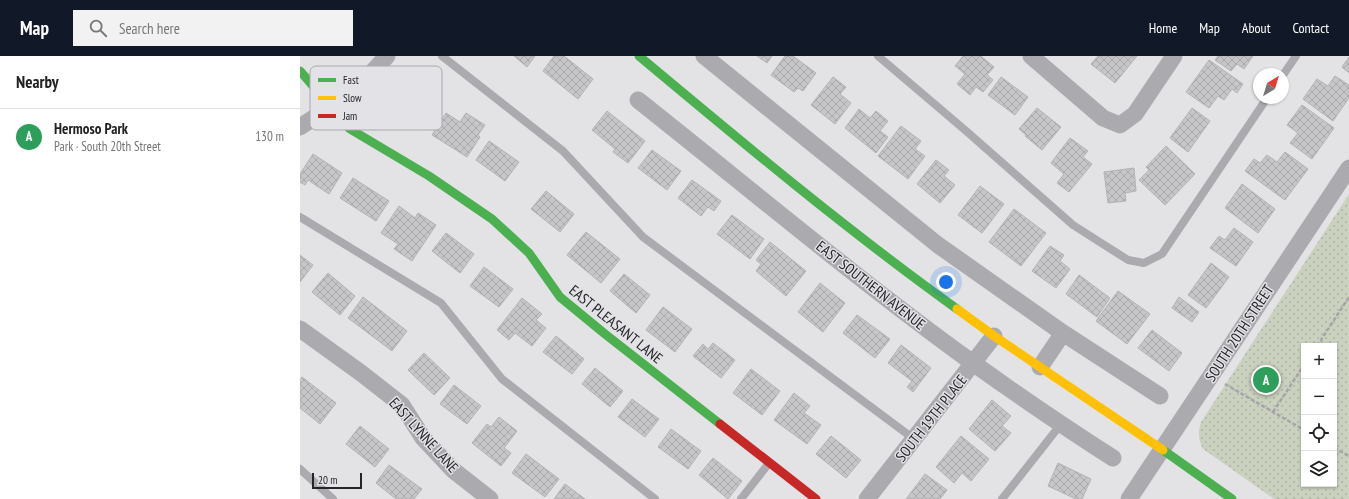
<!DOCTYPE html>
<meta charset="utf-8">
<style>
body{margin:0;font-family:"PT Sans Narrow",sans-serif;background:#f2f2f2;color:#222}
.controls{position:absolute;right:12px;bottom:12px;display:grid;overflow:hidden;border-radius:0px;box-shadow:0 1px 3px #0004}
.controls button{width:36px;height:36px;display:grid;place-items:center;padding:0;border:0;border-bottom:1px solid #e0e0e0;background:#fff;color:#222;font:20px sans-serif}
.compass{position:absolute;left:953px;top:12px;width:36px;height:36px;border-radius:50%;background:#fff;box-shadow:0 1px 3px #0004;rotate:38deg}
.scale{position:absolute;left:12px;bottom:10px;width:50px;box-sizing:border-box;padding-left:4px;border:2px solid #252426;border-top:0;font-size:11px;line-height:14px;white-space:nowrap;color:#252426;-webkit-text-stroke:3px #e2e2e7;paint-order:stroke}
.you{position:absolute;left:646px;top:226px;width:14px;height:14px;margin:-10px;border:3px solid #fff;border-radius:50%;background:#1a73e8;box-shadow:0 0 0 6px #1a73e833}
.badge{display:grid;place-items:center;width:26px;height:26px;border-radius:50%;background:#111827;color:#fff;font-size:13px;font-weight:700}
.pin{position:absolute;translate:-50% -50%;border:2px solid #fff;box-shadow:0 1px 4px #0006}
.list{margin:0;padding:0;list-style:none}
h2{display:flex;justify-content:space-between;align-items:center;height:52px;margin:0;padding:0 16px;font-size:17px}
h2 small{font-size:13px;font-weight:400;color:#767676}
.list li{display:grid;grid-template-columns:26px 1fr auto;gap:12px;align-items:center;box-sizing:border-box;height:56px;padding:0 16px;border-top:1px solid #e0e0e0}
.list b{display:block;font-size:15px;white-space:nowrap}
.list p{margin:0;font-size:13px;white-space:nowrap;color:#767676}
.list em{font-size:13px;font-style:normal;color:#767676}
.icon{flex:none;width:22px;height:22px;fill:none;stroke:currentColor;stroke-width:2;stroke-linecap:round;stroke-linejoin:round}
.map{position:relative;flex:none;width:1049px;height:443px;overflow:hidden}
header{display:flex;align-items:center;gap:24px;box-sizing:border-box;height:56px;padding:0 20px;background:#111827;color:#fff}
header strong{font-size:19px}
nav{display:flex;gap:22px;margin-inline-start:auto;font-size:14px}
.search{width:280px;height:36px;background:#f2f2f2;display:flex;align-items:center;gap:10px;box-sizing:border-box;padding:0 14px;border-radius:0px;color:#767676;font-size:15px}
main{display:flex}
aside{flex:1;background:#fff}
.map>svg:first-child{display:block}
</style>
<header>
<strong>Map</strong>
<div class="search"><svg class="icon" aria-label="search" viewBox="0 0 24 24"><circle cx="10" cy="10" r="6"/><path d="M15 15l6 6"/></svg>Search here</div>
<nav><a>Home</a><a>Map</a><a>About</a><a>Contact</a></nav>
</header>
<main>
<aside>
<h2>Nearby<small></small></h2>
<ul class="list">
<li><span class="badge" style="background:#2e9e5b">A</span><div><b>Hermoso Park</b><p>Park · South 20th Street</p></div><em>130 m</em></li>
</ul>
</aside>
<div class="map">
<svg width="1049" height="443" viewBox="0 0 1049 443">
<defs>
<pattern id="park-dots" width="8" height="8" patternUnits="userSpaceOnUse"><rect width="8" height="8" fill="#cad1be"/><path d="M2 2h.1M6 6h.1" fill="none" stroke="#adb3a3" stroke-width="1.8" stroke-linecap="round"/></pattern>
<pattern id="building-cross-hatch" width="8" height="8" patternUnits="userSpaceOnUse"><rect width="8" height="8" fill="#c6c6c8"/><path d="M0 0l8 8M0 8l8-8" fill="none" stroke="#aaaaac"/></pattern>
</defs>
<rect width="100%" height="100%" fill="#e3e3e6"/>
<path fill="url(#park-dots)" fill-rule="evenodd" d="M1049,138V443H974L903,393C898,383 898,376 901,366ZM1004,290H1034V428H1004Z"/>
<path fill="url(#building-cross-hatch)" stroke="#b3b3b4" d="M214,0H235L227,11Z
M254,0H264L293,23L278,43L243,15Z
M457,0H472L467,7Z
M485,0H493L516,17L503,35L498,32L494,36L471,19Z
M663,0H681L694,11L687,19L693,24L683,36L676,31L670,39L657,28L665,18L655,10Z
M798,0H837L815,27L791,8Z
M918,0H953L944,13L937,8L931,15L915,4Z
M1049,1V17L1042,11Z
M909,4L943,28L937,37L932,33L924,44L918,40L909,52L886,36Z
M1035,20L1049,29V42L1033,65L1003,43L1017,23L1028,30Z
M533,21L546,31L540,38L551,47L535,68L511,49Z
M701,21L728,41L715,59L688,39Z
M1002,49L1034,72L1012,103L990,87L998,77L987,69Z
M737,52L761,71L742,94L725,80L726,79L719,73Z
M892,52L910,65L888,96L870,82Z
M559,53L570,62L576,55L588,65L580,75L588,81L576,97L545,72Z
M307,55L345,85L328,107L313,96L315,93L292,74Z
M146,57L160,66L166,57L185,69L178,79L180,81L167,101L132,79Z
M601,70L621,85L615,93L625,100L608,123L578,100Z
M770,82L788,95L783,101L792,108L769,136L757,127L764,118L751,107Z
M189,85L219,106L205,125L176,104Z
M866,90L895,118L865,149L839,124L849,114L846,111Z
M352,94L381,115L367,134L338,112Z
M985,96L1008,113L985,144L945,115L954,103L960,107L967,99L977,106Z
M13,98L42,117L29,138L8,124L5,129L0,126V118Z
M636,104L649,114L644,120L655,129L640,147L617,128Z
M834,112L836,135L825,137L826,145L808,147L804,116Z
M53,122L89,145L76,165L40,142Z
M392,124L421,145L414,155L408,151L401,160L378,142Z
M942,128L975,153L958,177L925,152Z
M680,130L704,148L682,177L658,159Z
M246,135L274,158L260,176L231,153Z
M99,150L115,162L118,157L136,169L112,205L94,193L98,188L81,177Z
M714,153L746,177L721,210L689,186Z
M432,159L464,183L450,203L417,178Z
M934,172L953,186L936,210L910,192L919,180L925,184Z
M286,176L320,203L301,227L267,199Z
M146,177L174,198L160,217L132,195Z
M470,186L506,215L486,240L456,215L461,208L456,204Z
M750,190L764,199L760,205L770,213L756,232L732,215Z
M0,199L13,209L0,226Z
M911,207L929,221L906,252L888,239Z
M184,211L213,233L199,251L170,230Z
M28,217L55,240L40,259L12,236Z
M324,218L350,239L336,257L310,235Z
M779,219L810,242L797,261L766,238Z
M520,227L545,247L523,276L498,256Z
M818,235L850,258L827,288L796,265Z
M63,241L107,275L92,295L48,262Z
M879,241L899,256L892,266L872,252Z
M222,242L242,258L236,264L246,272L232,290L215,277L209,284L197,274Z
M363,251L392,273L375,296L346,274Z
M557,259L590,283L575,302L543,277Z
M852,274L882,297L869,315L838,292Z
M256,280L284,303L272,318L243,296Z
M413,287L435,304L421,322L393,300L403,288L408,293Z
M601,289L631,312L613,336L607,331L612,325L588,307Z
M124,297L150,322L134,339L108,314Z
M295,312L323,335L310,351L282,328Z
M451,313L480,335L462,359L433,337Z
M2,321L36,347L20,368L0,352V324Z
M154,329L181,350L167,368L140,348Z
M494,337L510,350L504,357L521,369L507,388L474,364Z
M332,343L359,363L345,381L318,361Z
M692,344L711,360L702,370L711,377L695,395L669,373Z
M199,361L217,375L204,392L211,397L201,410L172,387L187,368L191,371Z
M60,370L89,393L75,411L46,388Z
M371,373L401,395L388,413L358,391Z
M531,380L561,404L546,422L516,398Z
M661,380L689,403L671,425L662,417L654,427L636,411Z
M226,398L259,423L245,441L212,417Z
M413,402L442,425L428,443L399,419Z
M758,407L791,423L782,443H776L748,430Z
M89,409L122,433L114,443H96L76,427Z
M625,418L647,434L640,443H606Z
M265,428L285,443H254Z"/>
<g fill="none" stroke-linecap="round" stroke-linejoin="round">
<path stroke="#a5a5a9" stroke-width="2.5" stroke-dasharray="4 2" stroke-linecap="butt" d="M1017,290L1049,241
M925,328L1004,374
M973,356L1004,309
M1034,392L1049,400"/>
<path stroke="#aaaaaf" stroke-width="8" d="M142,0L263,95L343,181L614,383
M578,0L665,74L773,169L828,204L844,207L862,198L967,42
M983,19L996,0
M0,161L141,247L202,323L355,443
M0,413L33,443
M441,443L469,407
M702,443L761,368"/>
<path stroke="#aaaaaf" stroke-width="17" d="M404,0L638,189L763,277L860,340
M731,0L803,62L820,69L835,58L874,0
M338,44C449,132 558,224 673,307C719,340 766,372 813,402
M0,71L29,52L65,24L87,0
M0,273L61,317L102,349L123,382L153,414L190,443
M740,311L763,277
M567,443L694,280
M829,443L1049,112"/>
<path stroke="#4caf50" stroke-width="9" d="M339,0C443,87 547,174 657,253
M0,15L14,31L29,52L50,73L129,120L192,163L229,197L260,241L305,278L420,368
M863,394L932,443"/>
<path stroke="#ffc107" stroke-width="9" d="M657,253L694,280L863,394"/>
<path stroke="#c62828" stroke-width="9" d="M420,368L516,443"/>
</g>
<g text-anchor="middle" dominant-baseline="central" stroke-width="3" stroke-linejoin="round" paint-order="stroke">
<g font-size="15" fill="#252426" stroke="#e2e2e7">
<text transform="translate(571 229) rotate(38)">EAST SOUTHERN AVENUE</text>
<text transform="translate(316 268) rotate(39)">EAST PLEASANT LANE</text>
<text transform="translate(939 277) rotate(-57)">SOUTH 20TH STREET</text>
<text transform="translate(631 362) rotate(-52)">SOUTH 19TH PLACE</text>
<text transform="translate(124 379) rotate(48)">EAST LYNNE LANE</text>
</g>
</g>
<rect x="10" y="10" width="132" height="64" rx="6" fill="#e2e2e7" stroke="#a9a9ad" stroke-width="1"/>
<rect x="18" y="22" width="18" height="4" fill="#4caf50"/>
<rect x="18" y="40" width="18" height="4" fill="#ffc107"/>
<rect x="18" y="58" width="18" height="4" fill="#c62828"/>
<g font-size="11" fill="#252426">
<text x="43" y="28">Fast</text>
<text x="43" y="46">Slow</text>
<text x="43" y="64">Jam</text>
</g>
</svg>
<div class="controls">
<button>+</button>
<button>−</button>
<button><svg class="icon" aria-label="locate" viewBox="0 0 24 24"><circle cx="12" cy="12" r="6"/><path d="M12 2v4M12 18v4M2 12h4M18 12h4"/></svg></button>
<button><svg class="icon" aria-label="layers" viewBox="0 0 24 24"><path d="M12 4l9 5-9 5-9-5zM3 14l9 5 9-5"/></svg></button>
</div>
<svg class="compass" viewBox="-18 -18 36 36"><path d="M0-13l5 13h-10z" fill="#e53935"/><path d="M0 13l5-13h-10z" fill="#767676"/></svg>
<div class="scale">20 m</div>
<div class="you"></div>
<div class="pin badge" style="left:966px;top:324px;background:#2e9e5b">A</div>
</div>
</main>
